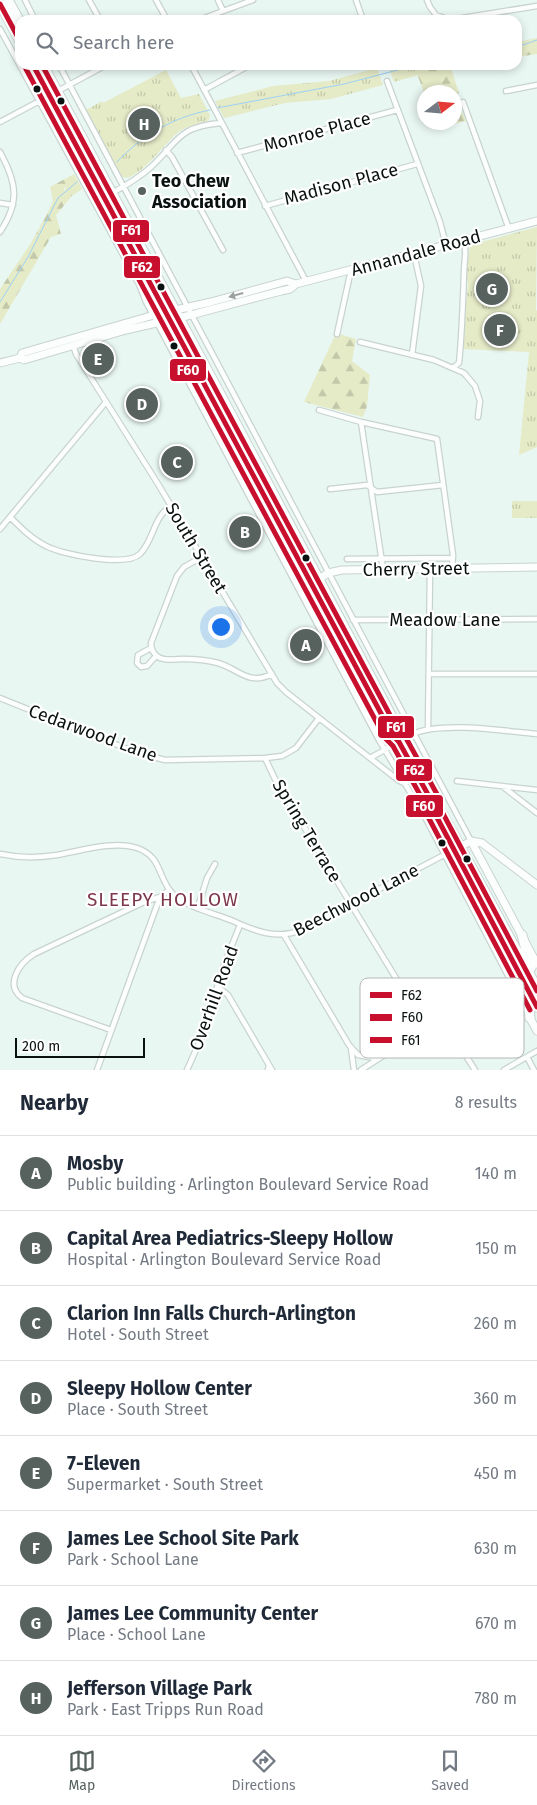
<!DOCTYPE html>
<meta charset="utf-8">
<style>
body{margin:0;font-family:"Fira Sans",sans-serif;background:#f2f2f3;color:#1f2937}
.compass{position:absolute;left:417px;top:85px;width:45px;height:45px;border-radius:50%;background:#fff;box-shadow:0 2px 8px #0003;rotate:74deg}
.scale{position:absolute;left:15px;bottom:12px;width:130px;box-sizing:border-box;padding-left:5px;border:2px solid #091210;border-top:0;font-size:14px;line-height:18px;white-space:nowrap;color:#091210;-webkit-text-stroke:4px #fff;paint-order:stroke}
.you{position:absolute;left:220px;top:626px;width:18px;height:18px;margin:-12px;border:4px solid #fff;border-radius:50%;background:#1a73e8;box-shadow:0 0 0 8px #1a73e833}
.badge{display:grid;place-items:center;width:32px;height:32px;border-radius:50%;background:#57625f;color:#fff;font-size:16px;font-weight:700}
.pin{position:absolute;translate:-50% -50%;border:2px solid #fff;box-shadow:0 1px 5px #0006}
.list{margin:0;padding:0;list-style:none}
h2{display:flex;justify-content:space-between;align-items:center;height:65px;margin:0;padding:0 20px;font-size:21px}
h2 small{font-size:16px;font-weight:400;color:#747a83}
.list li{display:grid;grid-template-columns:32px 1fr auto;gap:15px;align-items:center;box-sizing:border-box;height:75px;padding:0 20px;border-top:1px solid #e0e1e3}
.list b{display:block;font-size:19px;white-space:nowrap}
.list p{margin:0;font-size:16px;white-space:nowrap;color:#747a83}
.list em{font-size:16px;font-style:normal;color:#747a83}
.icon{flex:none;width:28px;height:28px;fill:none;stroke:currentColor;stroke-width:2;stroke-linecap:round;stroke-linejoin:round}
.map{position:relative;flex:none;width:537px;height:1070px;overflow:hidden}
.search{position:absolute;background:#fff;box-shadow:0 2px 8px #0003;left:15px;right:15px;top:15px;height:55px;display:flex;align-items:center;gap:12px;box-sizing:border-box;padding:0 18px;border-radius:15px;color:#747a83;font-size:19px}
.sheet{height:665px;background:#fff}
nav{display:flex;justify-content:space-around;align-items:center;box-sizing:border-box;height:70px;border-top:1px solid #e0e1e3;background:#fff;font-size:14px;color:#747a83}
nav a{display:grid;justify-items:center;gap:2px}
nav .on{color:#57625f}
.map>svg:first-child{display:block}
</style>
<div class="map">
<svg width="537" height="1070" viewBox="0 0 537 1070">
<defs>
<pattern id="forest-firs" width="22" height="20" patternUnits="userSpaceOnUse" patternTransform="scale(1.25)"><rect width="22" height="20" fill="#e5eac7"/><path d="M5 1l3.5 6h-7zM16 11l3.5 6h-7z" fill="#c3c8aa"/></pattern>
<pattern id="park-tufts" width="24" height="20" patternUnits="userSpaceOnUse" patternTransform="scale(1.25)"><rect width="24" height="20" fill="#e5eac7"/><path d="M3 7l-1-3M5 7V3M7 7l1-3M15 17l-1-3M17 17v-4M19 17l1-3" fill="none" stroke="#c3c8aa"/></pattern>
</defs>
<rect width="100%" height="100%" fill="#e9f7f3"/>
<path fill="#e5eac7" d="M77,179L82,189L72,196V194L65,193L66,186Z"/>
<path fill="url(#forest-firs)" d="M537,38V54L517,57V42Z
M414,65H450L459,93L455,95L454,92L424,93Z
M455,106L463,114L466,121L437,128L435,123L454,122Z
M74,174L77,179L66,186L64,189L66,193L69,191H71L72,196L56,215L61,234L51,237L0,324V289L31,243L48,212L53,201L50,187Z
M336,333L356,339L352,361L370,375L367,406L363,417L304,402Z"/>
<path fill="url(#park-tufts)" d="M388,65H414L418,75L394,82Z
M377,68L383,85L331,99L285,103L224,118L215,101L273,86L329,81Z
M166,70L181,98L199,94L210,115L209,120C201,125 189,125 180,131C168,138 135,187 121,176L86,110L102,101L103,103Z
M537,227L536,310L537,311V447L519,455L529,352L462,349L468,283L466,276L470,245Z
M512,501H537V518H512Z"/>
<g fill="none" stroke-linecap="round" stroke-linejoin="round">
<path stroke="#9dd1f5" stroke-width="1" d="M517,47L537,40
M217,108L344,84L417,65
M117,162C142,135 174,117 210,110
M0,302L28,257L58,198L77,182"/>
<defs>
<path id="street" d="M25,0L35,20
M89,0L100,20
M156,0L167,20
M218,0L223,11
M356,0L363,20
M427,0L430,7L436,15L450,20L537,6
M199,20L253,0
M0,29L139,284L146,302L379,740L426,819L527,1012
M59,65L471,841
M191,65L306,281
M387,81L440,222L446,245
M204,90L250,65
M506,91L537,85
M56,92L106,65
M463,102L509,229
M0,122L49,96
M166,150L172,157L223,250
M0,152C17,183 20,202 0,232
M237,153L397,110
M112,193C125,186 140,177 151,167C179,141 177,127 221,123
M0,203L13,205
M265,206L417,164
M337,334L351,270
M360,342L434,360L464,373L475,386L480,401L478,417
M73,345L76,354L158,484L277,683L286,692L398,780L404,783L419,779
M412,355L421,286L414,254
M453,368L459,363C462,333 463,303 464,272C464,262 467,251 464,241
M319,410L361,422L437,439L453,555L452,568
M361,422L383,569
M330,489L367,485L377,492L443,485
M10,517C21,528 32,539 46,546C63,555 126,567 140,554C154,540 153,517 171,506
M0,529L106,402
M202,557L184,567L177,576L151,643C151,649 154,655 160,658C167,661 176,659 183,659C195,659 207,660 218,663C239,669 248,686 272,674
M347,559L453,558
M353,620L537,619
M151,648L138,655L137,663L141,667L147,666L156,656
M429,674H537
M0,698L135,752L165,760L265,758L282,756L296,748L319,718
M428,729L430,568
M413,734C441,721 505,731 537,734
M265,758L275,779L428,1031
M370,758L399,742
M457,781L537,790
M502,786L537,813
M0,854C19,858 38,858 57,855C80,851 115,840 137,848C163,857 157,878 173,894C186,907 216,914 233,921C255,931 277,940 301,930L444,855
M198,907L207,878L215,864
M284,935L349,1045L358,1055L375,1058
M218,987L228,995L269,1065
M111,1030L22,998C4,984 20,963 34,954L144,902L160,897
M351,1048L354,1070
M466,1056L475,1070
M527,1057L534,1070
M97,1070L160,897L169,890
M187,1070L204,1032L222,970L240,925
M268,1070L269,1065L272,1070
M361,1070L392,1050L523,980
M504,1070L537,1051"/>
<path id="secondary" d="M20,358L22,353L154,315L211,302L287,281L296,284L319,278L537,221
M0,363L20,358L24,360L126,330L191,315L281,291L290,289L296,284
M315,582L328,573L342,570L537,567
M471,841L537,964
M456,849L471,841L482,843L537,885
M530,1018L537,1031"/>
<path id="highway" d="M8,0L20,22
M0,4L20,41
M33,65L392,734L399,742L431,800L432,808L537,1007
M43,65L232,416L399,730V742
M431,800L436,802L537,988
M522,935L531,968
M530,1018L529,1005L531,1002L537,1001"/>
</defs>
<use href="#street" stroke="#c8d3d0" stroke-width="7"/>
<use href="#secondary" stroke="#c8d3d0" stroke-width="9"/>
<use href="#highway" stroke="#c8d3d0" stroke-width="11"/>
<use href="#street" stroke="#fcfefd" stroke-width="4.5"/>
<use href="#secondary" stroke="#fcfefd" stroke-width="7"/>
<use href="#highway" stroke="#fcfefd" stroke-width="9"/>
<defs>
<path id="bus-1" d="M0,4L20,41
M33,65L392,734L399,742L431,800L432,808L537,1007"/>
<path id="bus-2" d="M26,69L385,738L393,746L424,802L425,811L530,1010"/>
<path id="bus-3" d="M42,65L398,730L406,738L438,796L439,806L537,991"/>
</defs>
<use href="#bus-1" stroke="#fff" stroke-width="9"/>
<use href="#bus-2" stroke="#fff" stroke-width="9"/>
<use href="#bus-3" stroke="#fff" stroke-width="9"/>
<use href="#bus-1" stroke="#c8102e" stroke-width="5"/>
<use href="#bus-2" stroke="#c8102e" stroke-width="5"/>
<use href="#bus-3" stroke="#c8102e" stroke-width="5"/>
</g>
<defs><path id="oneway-solid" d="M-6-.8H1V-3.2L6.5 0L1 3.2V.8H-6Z" transform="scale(1.25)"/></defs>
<use fill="#9ba09e" href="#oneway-solid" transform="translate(236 295) rotate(164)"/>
<g fill="#091210" stroke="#fff" stroke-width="2">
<circle cx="37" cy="89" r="4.5"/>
<circle cx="61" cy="101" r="4.5"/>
<circle cx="161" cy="287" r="4.5"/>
<circle cx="174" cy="346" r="4.5"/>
<circle cx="306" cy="558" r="4.5"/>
<circle cx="442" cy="843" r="4.5"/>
<circle cx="467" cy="859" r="4.5"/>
</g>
<circle fill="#57625f" stroke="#fff" stroke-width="2" cx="142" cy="191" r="5"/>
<g text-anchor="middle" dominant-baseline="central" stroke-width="4.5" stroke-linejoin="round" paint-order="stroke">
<g font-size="18" fill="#091210" stroke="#fff">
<text transform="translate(317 132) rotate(-15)">Monroe Place</text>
<text transform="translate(341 184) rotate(-15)">Madison Place</text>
<text transform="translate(416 253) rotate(-15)">Annandale Road</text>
<text transform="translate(196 548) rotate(59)">South Street</text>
<text transform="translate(416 569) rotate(-1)">Cherry Street</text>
<text x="445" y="620">Meadow Lane</text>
<text transform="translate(93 733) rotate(20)">Cedarwood Lane</text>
<text transform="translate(307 831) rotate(59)">Spring Terrace</text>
<text transform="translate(356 900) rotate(-27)">Beechwood Lane</text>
<text transform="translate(214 998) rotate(-70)">Overhill Road</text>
</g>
<g font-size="18" font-weight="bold" fill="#091210" stroke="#fff" text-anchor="start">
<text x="152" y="181">Teo Chew<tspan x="152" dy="21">Association</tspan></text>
</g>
<g font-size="19" letter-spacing="1" fill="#7d374b" stroke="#fff">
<text x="163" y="899">SLEEPY HOLLOW</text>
</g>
</g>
<rect x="360" y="978" width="164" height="80" rx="8" fill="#fff" stroke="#b5b8b7" stroke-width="1"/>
<rect x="370" y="992" width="22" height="6" fill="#c8102e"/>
<rect x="370" y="1014" width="22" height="7" fill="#c8102e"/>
<rect x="370" y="1037" width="22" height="6" fill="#c8102e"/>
<g font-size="14" fill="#091210">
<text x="401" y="1000">F62</text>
<text x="401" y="1022">F60</text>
<text x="401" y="1045">F61</text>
</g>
<g stroke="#fff" stroke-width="2">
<rect x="112" y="219" width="38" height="24" rx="5" fill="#c8102e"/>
<rect x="123" y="255" width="38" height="24" rx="5" fill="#c8102e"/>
<rect x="169" y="358" width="38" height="24" rx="5" fill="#c8102e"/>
<rect x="377" y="715" width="38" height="24" rx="5" fill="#c8102e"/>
<rect x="395" y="758" width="38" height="24" rx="5" fill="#c8102e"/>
<rect x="405" y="794" width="39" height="24" rx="5" fill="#c8102e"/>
</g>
<g font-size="14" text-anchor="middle" font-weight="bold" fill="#fff">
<text x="131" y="235">F61</text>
<text x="142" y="272">F62</text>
<text x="188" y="375">F60</text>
<text x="396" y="732">F61</text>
<text x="414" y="775">F62</text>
<text x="424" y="811">F60</text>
</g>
</svg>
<svg class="compass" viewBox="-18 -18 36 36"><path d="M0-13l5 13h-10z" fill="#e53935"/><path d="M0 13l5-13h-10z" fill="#747a83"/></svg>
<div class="scale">200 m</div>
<div class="you"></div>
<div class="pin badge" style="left:306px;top:645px">A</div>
<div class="pin badge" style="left:245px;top:532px">B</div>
<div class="pin badge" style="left:177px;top:462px">C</div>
<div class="pin badge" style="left:142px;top:404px">D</div>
<div class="pin badge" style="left:98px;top:359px">E</div>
<div class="pin badge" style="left:500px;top:330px">F</div>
<div class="pin badge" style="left:492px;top:289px">G</div>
<div class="pin badge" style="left:144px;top:124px">H</div>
<div class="search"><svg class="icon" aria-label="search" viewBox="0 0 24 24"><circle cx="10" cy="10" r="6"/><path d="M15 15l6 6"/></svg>Search here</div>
</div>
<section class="sheet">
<h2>Nearby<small>8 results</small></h2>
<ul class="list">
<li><span class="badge">A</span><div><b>Mosby</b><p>Public building · Arlington Boulevard Service Road</p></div><em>140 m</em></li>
<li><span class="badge">B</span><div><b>Capital Area Pediatrics-Sleepy Hollow</b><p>Hospital · Arlington Boulevard Service Road</p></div><em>150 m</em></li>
<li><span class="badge">C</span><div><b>Clarion Inn Falls Church-Arlington</b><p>Hotel · South Street</p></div><em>260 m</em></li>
<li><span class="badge">D</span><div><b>Sleepy Hollow Center</b><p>Place · South Street</p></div><em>360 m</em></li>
<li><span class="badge">E</span><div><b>7-Eleven</b><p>Supermarket · South Street</p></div><em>450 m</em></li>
<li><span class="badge">F</span><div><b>James Lee School Site Park</b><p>Park · School Lane</p></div><em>630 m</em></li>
<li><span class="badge">G</span><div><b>James Lee Community Center</b><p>Place · School Lane</p></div><em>670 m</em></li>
<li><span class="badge">H</span><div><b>Jefferson Village Park</b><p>Park · East Tripps Run Road</p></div><em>780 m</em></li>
</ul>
</section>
<nav>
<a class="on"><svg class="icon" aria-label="map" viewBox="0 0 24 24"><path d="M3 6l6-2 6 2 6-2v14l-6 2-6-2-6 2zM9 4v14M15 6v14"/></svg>Map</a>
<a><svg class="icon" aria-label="directions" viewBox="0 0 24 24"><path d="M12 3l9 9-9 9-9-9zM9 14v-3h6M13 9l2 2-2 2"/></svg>Directions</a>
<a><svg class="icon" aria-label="saved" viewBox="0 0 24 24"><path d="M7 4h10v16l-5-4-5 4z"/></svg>Saved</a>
</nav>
